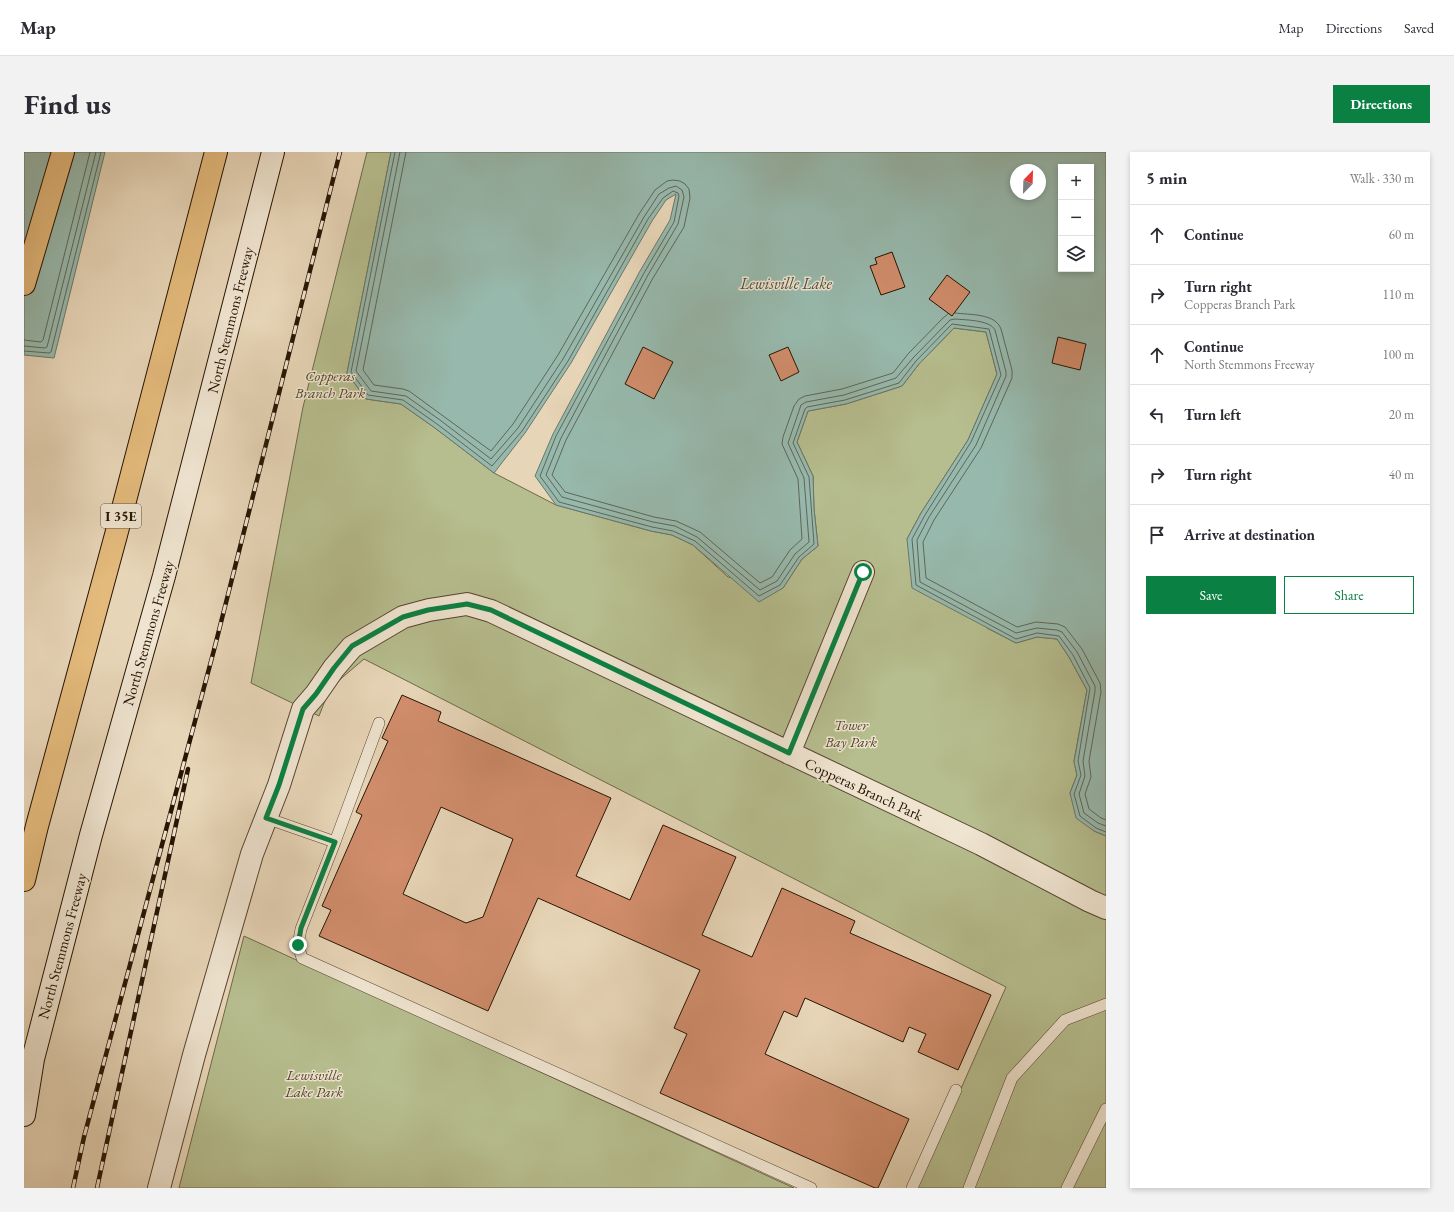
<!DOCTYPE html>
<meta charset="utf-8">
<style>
body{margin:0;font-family:"EB Garamond",serif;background:#f2f2f3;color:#2b2b33}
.controls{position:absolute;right:12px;top:12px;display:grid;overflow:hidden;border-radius:0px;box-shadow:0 2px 6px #0003}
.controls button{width:36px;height:36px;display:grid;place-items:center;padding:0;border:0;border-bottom:1px solid #e1e1e2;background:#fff;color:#2b2b33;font:20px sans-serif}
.compass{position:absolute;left:986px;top:12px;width:36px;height:36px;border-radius:50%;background:#fff;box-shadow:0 2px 6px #0003;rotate:23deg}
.stop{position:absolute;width:12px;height:12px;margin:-9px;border:3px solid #0b8043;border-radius:50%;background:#fff}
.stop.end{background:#0b8043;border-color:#fff;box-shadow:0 1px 4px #0008}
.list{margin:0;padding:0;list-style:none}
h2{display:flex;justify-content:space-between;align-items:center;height:52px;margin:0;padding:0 16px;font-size:17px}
h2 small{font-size:13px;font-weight:400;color:#7c7c81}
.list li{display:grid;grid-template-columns:26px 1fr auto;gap:12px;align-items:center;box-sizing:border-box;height:60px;padding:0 16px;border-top:1px solid #e1e1e2}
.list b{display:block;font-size:15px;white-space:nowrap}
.list p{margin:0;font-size:13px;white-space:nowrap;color:#7c7c81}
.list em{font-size:13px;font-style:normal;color:#7c7c81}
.actions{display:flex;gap:8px;padding:12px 16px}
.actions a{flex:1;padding:9px 0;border:1px solid #0b8043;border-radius:0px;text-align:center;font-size:14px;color:#0b8043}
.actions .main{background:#0b8043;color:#fff}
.icon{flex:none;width:22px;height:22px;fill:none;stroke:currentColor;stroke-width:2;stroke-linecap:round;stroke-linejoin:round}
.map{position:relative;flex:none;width:1082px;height:1036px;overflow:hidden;border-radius:0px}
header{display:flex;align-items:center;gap:24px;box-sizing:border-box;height:56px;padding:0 20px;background:#fff;border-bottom:1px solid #e1e1e2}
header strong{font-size:19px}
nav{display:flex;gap:22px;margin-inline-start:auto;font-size:14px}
.intro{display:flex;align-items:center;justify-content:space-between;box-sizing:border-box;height:96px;padding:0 24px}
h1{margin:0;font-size:28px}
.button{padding:10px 18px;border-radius:0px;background:#0b8043;color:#fff;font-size:14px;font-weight:700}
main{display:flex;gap:24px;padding:0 24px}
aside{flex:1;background:#fff;border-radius:0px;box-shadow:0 2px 6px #0003}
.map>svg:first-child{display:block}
</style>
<header>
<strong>Map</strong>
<nav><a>Map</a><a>Directions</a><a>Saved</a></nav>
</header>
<div class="intro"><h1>Find us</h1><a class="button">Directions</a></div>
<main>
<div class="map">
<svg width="1082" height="1036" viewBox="0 0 1082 1036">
<rect width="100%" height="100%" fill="#e7d5b7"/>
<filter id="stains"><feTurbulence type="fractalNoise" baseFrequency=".005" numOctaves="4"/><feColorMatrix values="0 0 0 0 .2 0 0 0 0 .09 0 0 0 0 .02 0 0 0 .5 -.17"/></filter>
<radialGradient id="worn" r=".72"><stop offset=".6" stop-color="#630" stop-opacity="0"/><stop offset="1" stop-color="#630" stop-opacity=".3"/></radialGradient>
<path fill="#b6bd8e" stroke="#6e6848" d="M343,0H367L323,221L342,247L377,252L411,276L470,321L532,353L627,379L648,383L669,393L704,425L759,436L778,407L794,394L790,357L789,324L773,290L784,259L822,252L878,234L895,212L930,176L962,180L973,222L944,288L897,361L883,387L963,476L992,491L1013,485L1033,487L1045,505L1063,538L1050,609L1053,623L1046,641L1070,679L1082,684V1036H893L982,835L340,507L306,536L295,564L227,531L279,255Z
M220,784L770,1036H155Z"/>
<path fill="#97b9ad" stroke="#6a7769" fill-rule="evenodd" d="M0,0H81L30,206L0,203Z
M367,0H1082V684L1070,679L1052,666L1046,641L1053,623L1050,610L1063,538L1045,505L1033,487L1013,485L992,491L888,436L883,387L897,361L944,288L973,222L962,180L930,176L895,212L878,234L822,252L784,259L773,290L789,324L790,357L794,394L778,407L759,436L735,450L669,393L648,383L627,379L532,353L511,324L529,282L616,119L646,68L652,42L642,48L628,69L547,211L501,281L470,321L411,276L377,252L342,247L323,221ZM1037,15H1067V117H1037ZM992,18H1016V42H992Z"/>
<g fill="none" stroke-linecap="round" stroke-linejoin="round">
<path stroke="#5f6658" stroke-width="1" d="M371,0L327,220L344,243L379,248L413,272L468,314L498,279L544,209L624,67L639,46L649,39L654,41L655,44L650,70L620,121L532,284L516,324L535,350L628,375L649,379L671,389L735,444L756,433L775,405L790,392L785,325L769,291L781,257L783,255L821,248L875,231L892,209L928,172L965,177L977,223L947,290L901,363L888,387L892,433L992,487L1013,481L1035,484L1049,503L1066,536L1054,609L1057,623L1050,642L1056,664L1072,676L1082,680
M376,0L332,219L347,239L382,244L416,268L467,307L494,276L539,207L620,65L635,42L645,36L652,34L658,38L660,45L654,72L624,123L537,286L522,323L538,345L629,370L651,374L673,385L736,438L753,429L771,402L785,390L780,326L764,291L777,253L782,250L820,243L872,226L889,206L926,168L931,167C942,168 966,168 971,178L982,220V224L952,293L905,365L893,388L896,430L992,481L1013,476L1033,478L1038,480L1053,500L1071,534V539L1059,609L1061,624L1055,642L1060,661L1074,671L1082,674
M382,0L339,218L350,233L379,237L385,239L467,299L489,272L534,203L615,62L631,38L643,29L649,28L656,29L661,32L665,37L666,46L660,75L629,126L542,288L528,323L541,340L630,365L652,369L676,380L736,431L748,425L766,398L778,387L774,327L758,292L759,285L770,254L775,247L781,244L818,237L869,221L884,202L919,166L924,162
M931,161C946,163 971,161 977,177L988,218V226L957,296L910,368L899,390L902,426L993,475L1012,470L1034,472L1041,475L1058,497L1076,531L1077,540L1065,609L1067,625L1061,642L1065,657L1077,666L1082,668
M0,188L17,190L19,188L66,0
M0,194L21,196L23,195L72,0
M0,199L25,201L27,200L77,0"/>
</g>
<path fill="#d18d6c" stroke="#271402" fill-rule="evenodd" d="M868,100L881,135L857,143L846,114L853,112L851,106Z
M923,123L946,140L928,164L905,147Z
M1034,185L1062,192L1056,218L1028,211Z
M619,195L649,210L630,247L601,232Z
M764,195L775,220L757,229L745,203Z
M378,543L417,560L414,569L587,646L552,724L606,748L639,673L712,705L678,783L728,805L758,736L831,769L826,781L967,843L934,918L894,900L902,882L885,875L879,890L781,846L773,865L760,859L741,902L885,967L854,1036H851L636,941L663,882L650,876L676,818L514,746L464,859L295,784L307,758L298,754L338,663L332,660L364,589L358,586ZM417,655L489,687L459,765L442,771L379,742Z"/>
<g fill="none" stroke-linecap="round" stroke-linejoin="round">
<defs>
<path id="lane" d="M242,666L311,690L277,777L274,793L278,806L787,1036
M311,690L355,571
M888,1036L932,938
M945,1036L988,926L1041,868L1082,852
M1043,1036L1082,957"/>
<path id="street" d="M765,601L839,420
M135,1036L170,903L228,702L255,633L279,557L292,542L310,516L328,495L379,465L405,458L443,452L467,459L957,692L1066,749L1082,756"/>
<path id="secondary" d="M0,963L9,907L67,683L140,424L249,0"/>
<path id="highway" d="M0,132L39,0
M0,728L13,674L92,383L192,0"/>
</defs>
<use href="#lane" stroke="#57442f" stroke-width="12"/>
<use href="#street" stroke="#57442f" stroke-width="24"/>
<use href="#secondary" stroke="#271402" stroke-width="24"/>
<use href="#highway" stroke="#271402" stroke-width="24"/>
<use href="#lane" stroke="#efe4d0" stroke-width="11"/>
<use href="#street" stroke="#efe4d0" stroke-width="22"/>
<use href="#secondary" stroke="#efe4d0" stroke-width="22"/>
<use href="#highway" stroke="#e4ba7c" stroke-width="22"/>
<defs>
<path id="rail" d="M49,1036L60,985L190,498L316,0
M73,1036L164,617"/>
</defs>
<use href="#rail" stroke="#271402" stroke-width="4.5"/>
<use href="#rail" stroke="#efe4d0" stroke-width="3" stroke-dasharray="9" stroke-linecap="butt"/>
</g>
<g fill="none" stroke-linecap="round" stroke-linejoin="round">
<path stroke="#0b8043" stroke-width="5" d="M274,793L277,776L311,690L242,666L255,633L279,557L292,542L310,516L328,494L379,465L404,458L443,452L467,458L765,601L839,420"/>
</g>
<g text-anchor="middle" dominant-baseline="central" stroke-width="3" stroke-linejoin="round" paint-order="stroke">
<rect fill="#efe4d0" stroke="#635240" stroke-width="1" x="77" y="352" width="40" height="24" rx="3"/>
<g font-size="14" font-weight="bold" fill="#271402">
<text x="97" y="364">I 35E</text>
</g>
<g font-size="15" fill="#271402" stroke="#efe4d0">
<text transform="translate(206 168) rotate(-76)">North Stemmons Freeway</text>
<text transform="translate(124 481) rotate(-74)">North Stemmons Freeway</text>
<text transform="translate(840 637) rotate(25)">Copperas Branch Park</text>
<text transform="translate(38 794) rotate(-75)">North Stemmons Freeway</text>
</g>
<g font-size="15" font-style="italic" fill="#52472c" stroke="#efe4d0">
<text x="306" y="223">Copperas<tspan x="306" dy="17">Branch Park</tspan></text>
<text x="827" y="572">Tower<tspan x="827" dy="17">Bay Park</tspan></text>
<text x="290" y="922">Lewisville<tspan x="290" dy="17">Lake Park</tspan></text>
</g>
<g font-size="16" font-style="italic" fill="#4e4e3e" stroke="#efe4d0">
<text x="762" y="131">Lewisville Lake</text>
</g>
</g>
<rect width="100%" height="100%" filter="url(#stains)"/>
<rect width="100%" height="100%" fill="url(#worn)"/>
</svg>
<div class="controls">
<button>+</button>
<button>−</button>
<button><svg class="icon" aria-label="layers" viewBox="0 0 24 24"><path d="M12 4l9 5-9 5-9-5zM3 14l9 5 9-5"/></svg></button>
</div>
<svg class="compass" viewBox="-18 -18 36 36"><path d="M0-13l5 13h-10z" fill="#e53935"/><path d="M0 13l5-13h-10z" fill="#7c7c81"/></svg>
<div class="stop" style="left:839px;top:420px"></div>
<div class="stop end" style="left:274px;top:793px"></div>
</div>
<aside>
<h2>5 min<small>Walk · 330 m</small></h2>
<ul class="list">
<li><svg class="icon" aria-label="ahead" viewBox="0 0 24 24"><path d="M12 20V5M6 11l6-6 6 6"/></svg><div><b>Continue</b></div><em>60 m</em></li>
<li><svg class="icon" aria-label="right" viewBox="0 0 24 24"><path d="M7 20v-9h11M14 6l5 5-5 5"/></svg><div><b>Turn right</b><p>Copperas Branch Park</p></div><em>110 m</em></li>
<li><svg class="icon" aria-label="ahead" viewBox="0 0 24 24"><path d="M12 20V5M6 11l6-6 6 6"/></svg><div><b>Continue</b><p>North Stemmons Freeway</p></div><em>100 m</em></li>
<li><svg class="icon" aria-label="left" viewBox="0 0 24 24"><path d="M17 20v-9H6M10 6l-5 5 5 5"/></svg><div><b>Turn left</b></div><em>20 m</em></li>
<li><svg class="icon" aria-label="right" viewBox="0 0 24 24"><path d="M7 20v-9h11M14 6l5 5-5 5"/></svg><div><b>Turn right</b></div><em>40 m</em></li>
<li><svg class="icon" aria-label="arrive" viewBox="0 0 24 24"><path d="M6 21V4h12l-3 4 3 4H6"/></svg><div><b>Arrive at destination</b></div></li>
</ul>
<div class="actions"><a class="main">Save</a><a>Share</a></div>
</aside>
</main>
